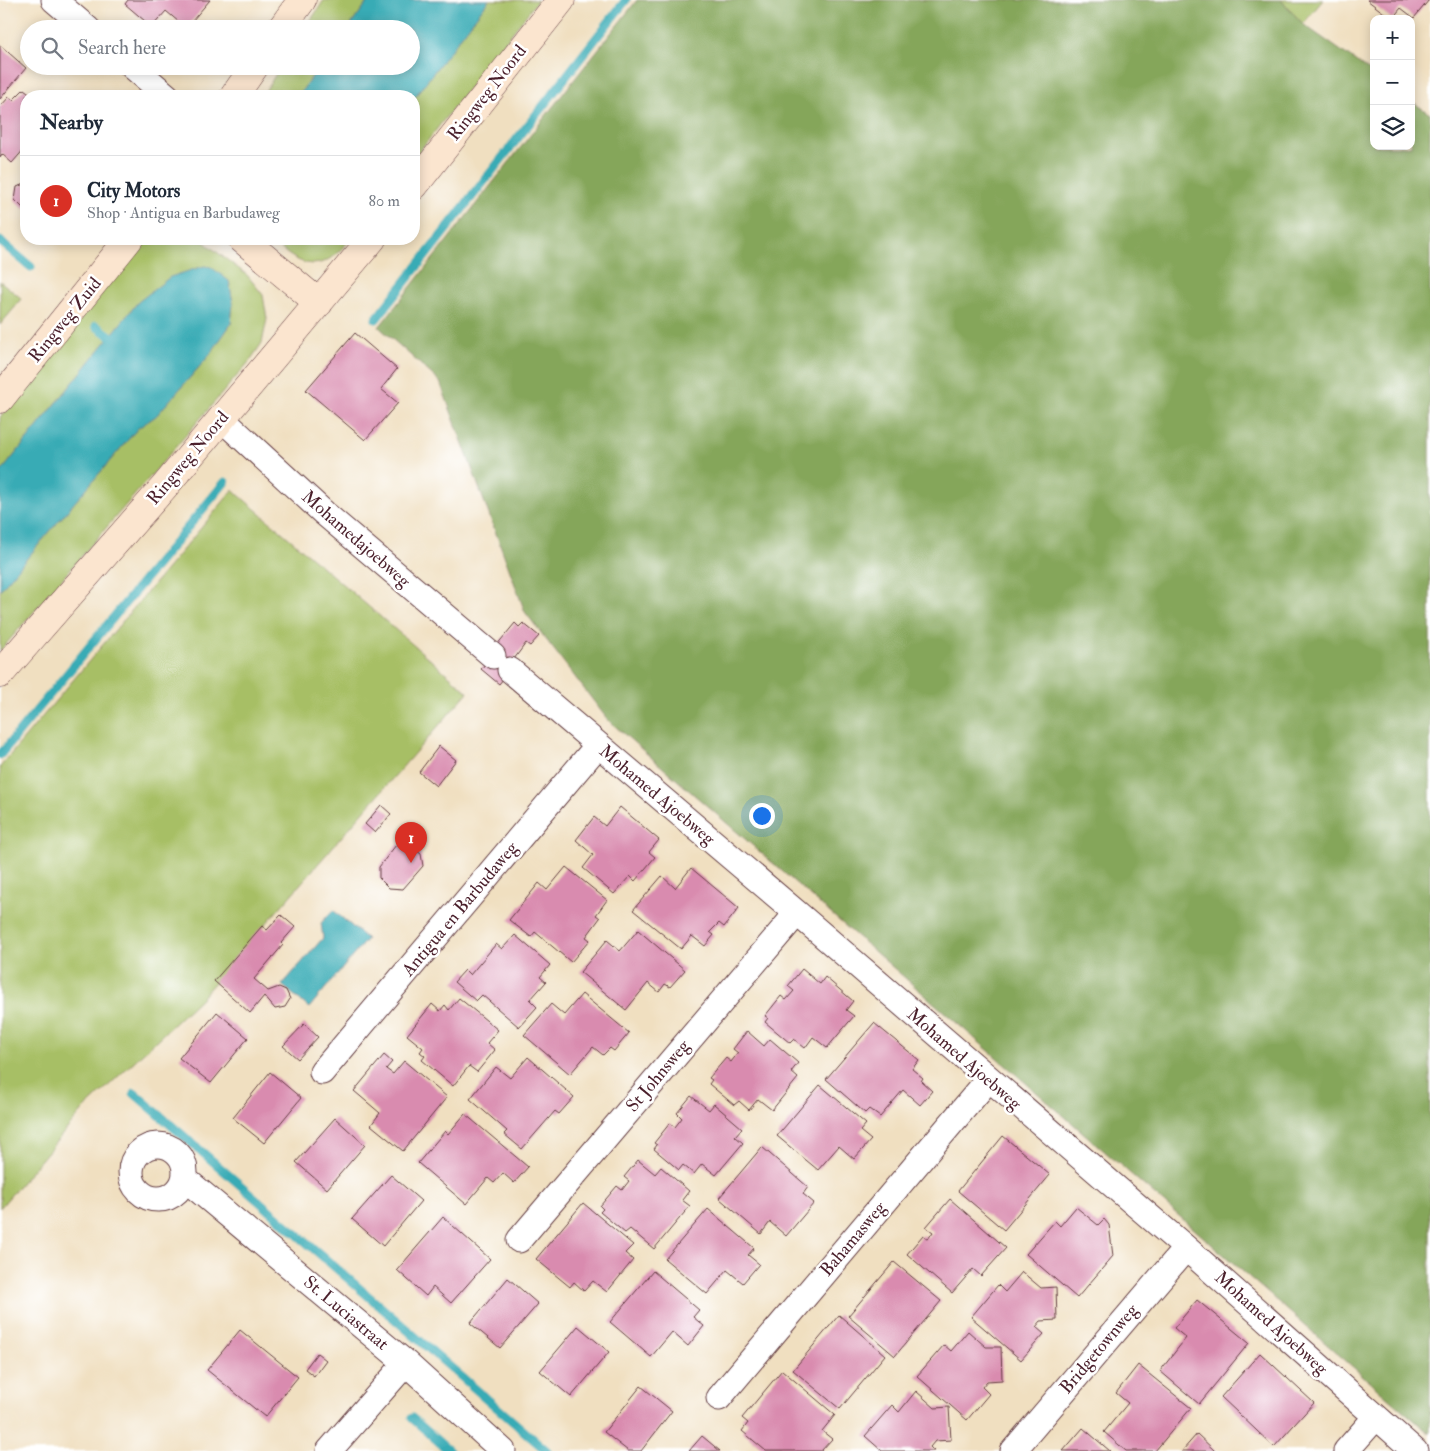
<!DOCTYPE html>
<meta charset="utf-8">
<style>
body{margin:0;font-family:"IM FELL Double Pica",serif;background:#f2f2f3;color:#1f2937}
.controls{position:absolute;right:15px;top:15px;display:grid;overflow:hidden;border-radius:10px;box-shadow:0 2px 12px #0003}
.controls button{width:45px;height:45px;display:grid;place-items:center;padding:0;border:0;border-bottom:1px solid #e0e1e3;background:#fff;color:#1f2937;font:25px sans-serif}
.you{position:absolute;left:761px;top:815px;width:18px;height:18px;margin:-12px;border:4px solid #fff;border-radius:50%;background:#1a73e8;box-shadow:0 0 0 8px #1a73e833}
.badge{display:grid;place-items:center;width:32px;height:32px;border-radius:50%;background:#d93025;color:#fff;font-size:16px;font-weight:700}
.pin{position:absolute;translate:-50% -41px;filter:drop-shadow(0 1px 2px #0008)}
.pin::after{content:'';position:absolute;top:26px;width:18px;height:15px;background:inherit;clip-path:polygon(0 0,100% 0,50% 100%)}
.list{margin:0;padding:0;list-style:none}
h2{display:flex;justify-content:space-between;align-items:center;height:65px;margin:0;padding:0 20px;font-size:21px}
h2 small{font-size:16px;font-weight:400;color:#747a83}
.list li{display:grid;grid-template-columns:32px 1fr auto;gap:15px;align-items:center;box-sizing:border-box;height:90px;padding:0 20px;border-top:1px solid #e0e1e3}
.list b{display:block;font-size:19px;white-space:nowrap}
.list p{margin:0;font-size:16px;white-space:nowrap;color:#747a83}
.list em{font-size:16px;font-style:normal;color:#747a83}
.icon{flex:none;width:28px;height:28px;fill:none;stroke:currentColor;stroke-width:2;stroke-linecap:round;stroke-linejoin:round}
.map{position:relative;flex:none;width:1430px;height:1451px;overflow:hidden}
.search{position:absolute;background:#fff;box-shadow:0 2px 12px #0003;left:20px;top:20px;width:400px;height:55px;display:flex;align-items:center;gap:12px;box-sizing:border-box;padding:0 18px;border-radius:28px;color:#747a83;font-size:19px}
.panel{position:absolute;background:#fff;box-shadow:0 2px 12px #0003;left:20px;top:90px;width:400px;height:155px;border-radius:20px}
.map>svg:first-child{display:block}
</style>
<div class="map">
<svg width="1430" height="1451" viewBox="0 0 1430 1451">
<rect width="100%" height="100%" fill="#fff"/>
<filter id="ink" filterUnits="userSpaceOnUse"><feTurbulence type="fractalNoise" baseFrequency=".02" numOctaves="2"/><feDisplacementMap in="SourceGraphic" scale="10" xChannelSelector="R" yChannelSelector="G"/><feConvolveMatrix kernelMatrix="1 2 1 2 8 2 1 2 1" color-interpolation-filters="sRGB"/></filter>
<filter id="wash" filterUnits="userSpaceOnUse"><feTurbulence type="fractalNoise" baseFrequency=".0096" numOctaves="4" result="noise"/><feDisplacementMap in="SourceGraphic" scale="20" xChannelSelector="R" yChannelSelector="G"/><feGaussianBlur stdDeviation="1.12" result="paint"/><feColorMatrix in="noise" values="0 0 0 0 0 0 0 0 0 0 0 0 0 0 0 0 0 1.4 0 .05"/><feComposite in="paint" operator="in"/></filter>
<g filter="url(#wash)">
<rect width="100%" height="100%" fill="#f0dfc0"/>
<path fill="#a7bf65" stroke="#786f48" d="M324,0H369L348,29H305Z
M489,0H538L414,158V98Z
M1281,0H1323L1303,24Z
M281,66H320L298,96H262Z
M143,239H200L247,275L263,295L267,319L262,343L249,362L0,651V590L138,428L156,416L208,357L231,324L233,303L229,281L138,302L0,473V417Z
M270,239H350C321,276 301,268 270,239Z
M0,281L22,299L0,325Z
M233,490L468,692L202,997L84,1109L0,1208V767Z"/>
<path fill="#85a65a" stroke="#686242" d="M637,0H1281L1303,24L1374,74V146H1411V101L1430,114V1434L608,720L525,612L440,382L379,327Z"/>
<path fill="#39abb5" stroke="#426570" d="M369,0H489L414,98L298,96L320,66H411V29H348Z
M204,266L211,267L229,281L233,303L231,324L208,357L156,416L138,428L0,590V473L138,302L170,277Z
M333,910L367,939L309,1008L282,985L323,938L321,923Z"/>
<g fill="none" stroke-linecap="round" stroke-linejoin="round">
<path stroke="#39abb5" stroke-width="9" d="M0,241L31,267
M376,319L626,0
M96,326L119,342
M0,755L225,482
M134,1093L547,1451
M412,1418L449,1451"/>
</g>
<g id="blocks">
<path fill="#d98baf" d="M128,0H210L186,28L166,11L152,27L125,4Z
M1367,0H1429L1414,18L1401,8L1392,19Z
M0,45L26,68L0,99Z
M24,89L33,96H26V147L12,163L2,154L0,157V107L9,97L13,100Z
M26,183V208L24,209L15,200L17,187Z
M355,333L397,369L381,389L398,403L365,440L306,390Z
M515,623L519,627L523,623L539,636L530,646L526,643L514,659L517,662L499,684L481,669L499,648L496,646Z
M439,746L456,760L436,786L419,772Z
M381,805L391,814L375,833L365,824Z
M620,807L659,840L649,852L655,857L635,881L630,876L614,894L583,868L593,855L576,840L594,817L605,826Z
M408,844L421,854L423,866L403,889L389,888L379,878V867L396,845Z
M566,867L607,900L596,915L600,918L586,937L590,940L571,962L535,932L531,937L509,920L539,883L547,890Z
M691,868L739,908L724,927L719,923L710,932L714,935L705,946L692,936L681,949L633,910L662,876L675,888Z
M281,915L295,927L281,943L283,945L254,979L268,991L279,987L286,990L290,999L285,1007L275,1009L264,996L250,1013L214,981L262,926L267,930Z
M638,930L685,970L670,987L665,984L659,992L648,983L626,1010L580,972L607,940L620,951Z
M515,935L550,965L540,977L546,982L530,1000L537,1007L519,1027L482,995L476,1001L454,982L465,970L470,975L496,944L502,949Z
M802,969L820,984L825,977L853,1001L846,1010L854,1016L827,1048L813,1037L805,1048L794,1039L790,1043L765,1022L768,1018L765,1016L781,996L786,1000L794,991L788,986Z
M582,994L629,1033L614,1051L610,1048L603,1055L593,1047L570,1074L524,1035L551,1004L564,1015Z
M459,998L498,1030L487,1043L495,1050L477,1072L469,1066L453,1086L422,1060L425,1056L420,1052L423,1048L407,1035L432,1004L440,1011L445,1005L449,1010Z
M217,1012L248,1038L211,1083L179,1058Z
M874,1023L919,1060L912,1069L923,1078L921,1081L932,1091L920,1105L903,1090L880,1117L869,1109L865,1113L826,1079Z
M304,1024L318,1037L298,1059L283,1046Z
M747,1031L764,1046L770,1039L798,1063L791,1072L798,1078L772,1110L758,1099L749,1110L739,1101L734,1105L709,1084L712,1080L709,1078L726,1058L731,1062L738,1053L733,1049Z
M384,1055L392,1062L386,1069L393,1074L404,1061L447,1097L403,1151L371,1125L380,1113L354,1091Z
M528,1057L574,1097L559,1114L555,1111L522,1149L504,1134L507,1131L470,1099L496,1067L510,1078Z
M270,1072L301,1098L264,1143L233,1118Z
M820,1085L866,1124L860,1131L871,1140L854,1159L839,1146L818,1170L777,1136Z
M691,1096L709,1110L714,1104L742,1128L735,1136L743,1143L716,1175L702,1164L694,1174L683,1165L679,1170L654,1149L657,1145L654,1143L670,1123L675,1127L682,1118L677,1113Z
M465,1114L528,1167L514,1183L503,1173L494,1183L488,1178L466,1204L418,1163L445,1131L448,1134Z
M335,1118L365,1145L327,1189L296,1162Z
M1003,1136L1050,1175L1004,1230L958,1191Z
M762,1147L808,1187L803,1194L814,1203L786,1236L770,1222L761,1234L719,1198Z
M638,1160L655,1174L661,1167L689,1191L682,1200L690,1206L654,1249L630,1229L625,1233L600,1212L603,1209L600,1206L617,1186L622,1190L629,1181L624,1177Z
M391,1175L421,1201L383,1246L352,1219Z
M950,1199L1006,1248L981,1276L973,1269L952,1293L907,1254L923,1235L928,1239L933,1232L926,1227Z
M583,1203L633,1245L625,1253L633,1260L607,1292L593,1281L584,1291L574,1282L570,1287L536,1259Z
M1076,1207L1098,1225L1104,1219L1109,1225L1113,1256L1077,1298L1026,1254L1055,1221L1060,1226Z
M708,1209L754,1248L748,1255L759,1264L743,1283L727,1270L707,1294L665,1259Z
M443,1217L490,1259L451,1303L433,1287L426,1296L397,1270Z
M894,1262L941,1301L895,1356L848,1316Z
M653,1271L699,1310L693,1317L704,1326L688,1346L672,1332L651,1357L610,1322Z
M1022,1272L1041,1288L1056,1287L1057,1320L1041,1321L1036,1327L1044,1334L1021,1360L971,1317L998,1285L1005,1292Z
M508,1278L538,1304L500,1348L470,1323Z
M1197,1300L1249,1343L1199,1404L1160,1371L1186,1338L1174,1328Z
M839,1315L885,1355L840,1409L793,1370Z
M578,1326L609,1352L571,1397L540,1371Z
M240,1330L298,1377L265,1417L207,1370Z
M968,1331L986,1347H1001L1002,1380L987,1381L982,1387L989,1394L967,1420L917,1376L944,1345L951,1351Z
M317,1353L326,1360L314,1376L305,1369Z
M1260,1353L1314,1403L1274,1447L1221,1397Z
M1138,1365L1191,1408L1155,1451H1126L1104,1432L1128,1403L1116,1393Z
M782,1370L835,1415L822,1431L832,1439L821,1451H766L742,1431L748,1423L742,1418Z
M641,1386L672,1411L641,1451H628L604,1432Z
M916,1391L935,1408L949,1407L951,1440L935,1441L930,1447L934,1451H882L865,1436L892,1405L899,1412Z
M1083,1428L1110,1451H1063Z
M1197,1434L1215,1451H1182Z
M702,1436L720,1451H689Z"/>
</g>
</g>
<g filter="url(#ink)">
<use href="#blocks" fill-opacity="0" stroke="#633c41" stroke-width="1"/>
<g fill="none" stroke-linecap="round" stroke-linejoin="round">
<defs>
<path id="street" d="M54,0L88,29
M132,66L167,96
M222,419L324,513L493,656
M510,670L797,913L1186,1248L1415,1451
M322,1072L598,745
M131 1172a27 27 0 1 1 54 0a27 27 0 1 1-54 0Z
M185,1179L406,1363L503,1451
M519,1240L797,913
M719,1398L988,1080
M329,1451L406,1363
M1013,1451L1186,1248
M1346,1451L1376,1417"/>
<path id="secondary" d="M281,29L302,0
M234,96L255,66
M414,186L561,0
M242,239L319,303
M0,399L129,239
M0,674L165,486L372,239"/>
</defs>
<use href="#street" stroke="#633c41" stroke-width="27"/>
<use href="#secondary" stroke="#633c41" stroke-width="29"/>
<use href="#street" stroke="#fff" stroke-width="25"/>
<use href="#secondary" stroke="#fbe5cf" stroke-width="28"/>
</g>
</g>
<g text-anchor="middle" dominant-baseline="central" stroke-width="5" stroke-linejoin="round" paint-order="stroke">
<g font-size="18" fill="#4a1f2b" stroke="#fff">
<text transform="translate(487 93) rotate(-52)">Ringweg Noord</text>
<text transform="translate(65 320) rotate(-51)">Ringweg Zuid</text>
<text transform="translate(188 458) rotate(-50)">Ringweg Noord</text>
<text transform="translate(356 539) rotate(41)">Mohamedajoebweg</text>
<text transform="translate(657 795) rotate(40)">Mohamed Ajoebweg</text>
<text transform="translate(460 909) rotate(-50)">Antigua en Barbudaweg</text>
<text transform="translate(964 1059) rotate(41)">Mohamed Ajoebweg</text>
<text transform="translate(658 1076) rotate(-50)">St Johnsweg</text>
<text transform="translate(853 1239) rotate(-50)">Bahamasweg</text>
<text transform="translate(346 1313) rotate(40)">St. Luciastraat</text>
<text transform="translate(1271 1323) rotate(42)">Mohamed Ajoebweg</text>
<text transform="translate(1099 1349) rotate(-50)">Bridgetownweg</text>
</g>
</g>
</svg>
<div class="controls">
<button>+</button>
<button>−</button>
<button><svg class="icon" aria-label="layers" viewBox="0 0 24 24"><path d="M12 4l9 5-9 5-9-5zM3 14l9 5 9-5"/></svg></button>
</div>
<div class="you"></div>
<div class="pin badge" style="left:411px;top:863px">1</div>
<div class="search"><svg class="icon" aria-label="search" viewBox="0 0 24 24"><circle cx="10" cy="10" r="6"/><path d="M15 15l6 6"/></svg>Search here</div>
<section class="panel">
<h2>Nearby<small></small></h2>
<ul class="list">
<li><span class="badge">1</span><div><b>City Motors</b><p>Shop · Antigua en Barbudaweg</p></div><em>80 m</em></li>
</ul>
</section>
</div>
